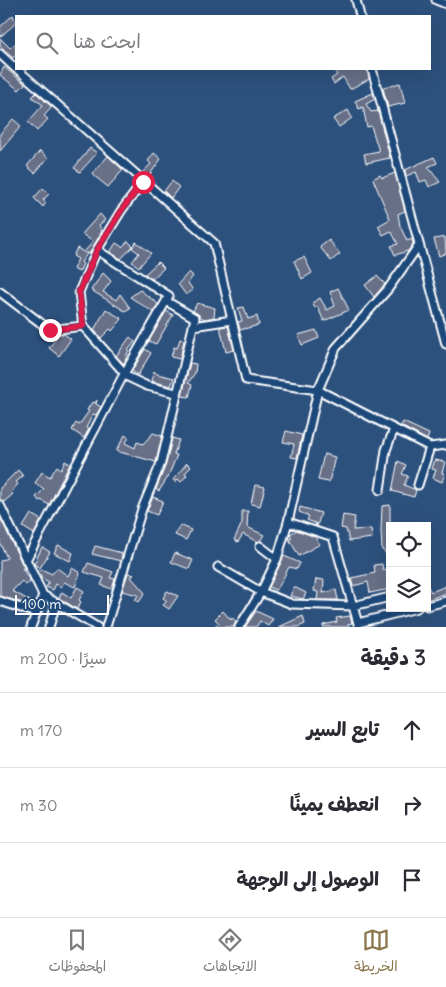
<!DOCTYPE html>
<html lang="ar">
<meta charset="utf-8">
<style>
body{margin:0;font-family:Delius,"Playpen Sans Arabic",sans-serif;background:#f2f2f3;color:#2b2b33;direction:rtl}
.controls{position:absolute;right:15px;bottom:15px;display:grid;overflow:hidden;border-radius:0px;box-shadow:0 5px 20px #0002}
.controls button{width:45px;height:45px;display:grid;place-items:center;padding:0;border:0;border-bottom:1px solid #e1e1e2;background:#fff;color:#2b2b33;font:25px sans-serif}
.scale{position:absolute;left:15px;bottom:12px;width:94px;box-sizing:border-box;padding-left:5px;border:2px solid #fff;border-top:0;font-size:14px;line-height:18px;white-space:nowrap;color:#fff;-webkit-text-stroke:4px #1f4a7a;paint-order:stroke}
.stop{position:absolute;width:15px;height:15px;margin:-11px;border:4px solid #e11d48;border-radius:50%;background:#fff}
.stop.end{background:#e11d48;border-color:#fff;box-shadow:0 1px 5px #0008}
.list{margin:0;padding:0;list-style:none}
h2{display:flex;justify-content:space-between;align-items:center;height:65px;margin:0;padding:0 20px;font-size:21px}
h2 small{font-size:16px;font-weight:400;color:#7c7c81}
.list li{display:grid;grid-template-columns:32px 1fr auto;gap:15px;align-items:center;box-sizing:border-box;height:75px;padding:0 20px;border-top:1px solid #e1e1e2}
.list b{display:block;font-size:19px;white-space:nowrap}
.list em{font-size:16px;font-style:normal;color:#7c7c81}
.icon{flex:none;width:28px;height:28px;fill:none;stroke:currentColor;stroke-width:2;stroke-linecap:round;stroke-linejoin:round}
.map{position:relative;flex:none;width:446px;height:627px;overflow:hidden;direction:ltr}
.search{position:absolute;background:#fff;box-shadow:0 5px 20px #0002;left:15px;right:15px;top:15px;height:55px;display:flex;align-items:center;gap:12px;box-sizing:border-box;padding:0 18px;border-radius:0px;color:#7c7c81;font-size:19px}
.sheet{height:290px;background:#fff}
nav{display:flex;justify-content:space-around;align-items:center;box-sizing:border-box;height:70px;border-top:1px solid #e1e1e2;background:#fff;font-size:14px;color:#7c7c81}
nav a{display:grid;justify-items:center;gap:2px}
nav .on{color:#8a764a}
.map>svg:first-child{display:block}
</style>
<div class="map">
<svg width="446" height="627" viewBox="0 0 446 627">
<rect width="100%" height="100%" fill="#2d517d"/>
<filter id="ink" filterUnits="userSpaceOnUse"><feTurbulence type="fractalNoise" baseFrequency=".02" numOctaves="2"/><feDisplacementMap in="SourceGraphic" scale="10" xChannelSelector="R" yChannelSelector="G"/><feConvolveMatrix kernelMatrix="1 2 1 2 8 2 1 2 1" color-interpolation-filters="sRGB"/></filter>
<g filter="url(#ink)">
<path fill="#676f88" stroke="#fff" d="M13,15L16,23L0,37V27Z
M0,38L10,48L16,43V55L13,58L0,46Z
M4,67L25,84L19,90L0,75Z
M340,69H367L369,79L350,89L343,77L334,84L331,79L337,75L335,72Z
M400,83L405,103L388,107L383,88Z
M36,93L52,107L44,116L48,119L37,131L28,122L43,105L32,97Z
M373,93L375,99L366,104L371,112L378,111L390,158L366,163L364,154L379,151L371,126L367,127L363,107L359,109L355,101Z
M348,110L352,118L339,127L333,119Z
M13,119L21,126L0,151V134Z
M90,148L97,153L80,172L74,168Z
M40,151L48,158L35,173L27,166Z
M154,153L161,159L148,177L142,173L151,164L148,161Z
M108,156L123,170L108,187L92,174Z
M434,157L437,163L428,167L440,182L429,187L426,180L420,182L416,172L406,176L405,170Z
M395,173L405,211L398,214L400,226L407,241L412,239L413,244L408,251L395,255L391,246L398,244L391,231L383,235L378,226L390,219L373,179L380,175L382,178Z
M172,181L179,187L171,198L164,191Z
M43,188L49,194L43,200L46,203L43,207L34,198Z
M100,214L105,220L99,225L102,231L90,253H87L85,251L93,242L82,234Z
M445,237L446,253L439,256L434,239Z
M329,240L340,254L331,261L320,247Z
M128,241L133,246L121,259L110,252L116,243L122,247Z
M136,242L151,253L139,267L132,262L139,253L132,248Z
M77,248L87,254L81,262L83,264L79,272L73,269L78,259L73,256Z
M304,257L312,273L302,279L294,261Z
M158,262L164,268L152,279L145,274Z
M189,272L193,276L188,283L193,290L186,295L178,284Z
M103,273L111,281L103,292L116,300L120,294L130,308L125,311L91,290Z
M377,276L385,284L374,297L365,285Z
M338,288L349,310L324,321L317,306L315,308L312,303L320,298L327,310L335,306L330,292Z
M140,290L158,304L153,312L130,297Z
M197,303L215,308L214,317L205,319L200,317L193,311Z
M244,307L248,319L257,316L259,325L240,330L238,322L242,321L238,308Z
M106,309L122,319L112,331L110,329L101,338L94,330Z
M166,311L173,315L156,344L149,341Z
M228,326L234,350L226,352L220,327Z
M316,330L319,338L302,345L298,335Z
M59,334H64L71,339L59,356L49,348Z
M130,337L135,342L129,349L124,364L116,356Z
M180,339L184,340L180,359L171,357L174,347L177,348Z
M145,349L151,353L138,375L132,371Z
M190,363L196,364L195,373L188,383L192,385L189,397L182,396Z
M154,371L157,374L174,378L171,386L151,381Z
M97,400L96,404L101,407L96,415L93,414L86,428L89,429L84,438L72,430L76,423L79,425L89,411L87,410L92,402L95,403Z
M403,422L429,434L427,440L401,426Z
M286,431L302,435L297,458L291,457L294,444L283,442Z
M153,433L162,436L156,462L116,451L125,435L129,438L125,443L135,448L137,442L143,444Z
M172,438L179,440L174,454L177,455L168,477L159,491L156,489L166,464Z
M324,454L335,457L329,482L318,480Z
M435,460L445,462L442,473L445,474L442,482L433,478L436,470L432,469Z
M65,461L70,464L49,505L41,500L39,501L36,497L44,489L35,483L42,472L50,477L57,466L61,469Z
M398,461L406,465L402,474L408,476L404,485L416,490L414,497L392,491Z
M187,463L191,467L185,473L187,475L181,482L178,479L175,482L173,480Z
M18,470L23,476L16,482L18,484L11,492L13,494L4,502L0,500V488Z
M255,485L265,487L260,506L251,504Z
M153,497L163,501L157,515L147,511Z
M390,505V557L382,550L381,530L382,506Z
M300,507L321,513L317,526L315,525L317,524L307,520L309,516L299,512Z
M242,511H248L247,527L264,535L260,541L257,542L243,534L238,542L234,540L242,523Z
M31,514L41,520L34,534L23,527Z
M343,515L355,517L353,530L371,529L372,538L349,541L346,529L341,528Z
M0,517L25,570L22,568L31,582L25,585L22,581L12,591L34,603L33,606L0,596V561L7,558L0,543Z
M180,525L191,530L186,540L175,535Z
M297,530L315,537L320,544L299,556L289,539L292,538L290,534Z
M58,545L73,553L70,561L54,553Z
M95,546L122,553L121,561L92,554Z
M42,547L50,552L40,568L34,564Z
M175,553L193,560L189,569L171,562Z
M284,556L300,563L297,569L289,567L278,588L275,590L269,587Z
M88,563L113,572L110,578L115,579L112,589L101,585L104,578L84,572Z
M382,564L383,570L390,569V589L370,593L368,582L353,586L351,578L375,573L374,565Z
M57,568L68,576L72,568L80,573L75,587L64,582L61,587L56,584L53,590L46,587L49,582L41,578V575L38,573L41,569L52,574Z
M128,573L134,575L131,577L145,593L139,602L135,600L138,595L122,591Z
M316,579L324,580L323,593L336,590L338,600H317L318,592L314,591Z
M427,585L431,592L446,586V593L427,600Z
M77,587L84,591L79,600L81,602L77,609L59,598L62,592L71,598Z
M294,587L306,593L303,599L290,596Z
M167,591L178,596L169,609L163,605L167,601L163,598Z
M223,611L231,620L232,618L236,621L234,627H215L219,623L215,619Z
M256,611L273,619L268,626L260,621L256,627H245Z
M303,616L305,624L298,627H279Z
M350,616L352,623L348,624L349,627H323V625L337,622L336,618Z"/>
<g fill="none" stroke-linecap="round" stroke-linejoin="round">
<defs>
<path id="minor" d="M356,0L360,16
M436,0L446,4
M0,54L16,69
M17,69L214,243L246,380L318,390L430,447L446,445
M372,69L446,344
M0,292L50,330L83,326L128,377L147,386L176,393
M83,326L79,292L97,250L121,211L143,182
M193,326L232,320
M418,485L430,447
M380,490L386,450L394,429
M0,505L43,595L97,627
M288,522L333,537L359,627
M260,546L277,559
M26,560L124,374L169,296L97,250
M218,567L261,592L292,604L353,606L390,597
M0,601L36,613
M427,606L446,601
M358,623L417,608
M31,627L43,595
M49,627L56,604
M106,627L142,509L161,463L195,318L166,301
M239,627L261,592L277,559L288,522L318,390L336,348L388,289L419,245"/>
</defs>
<use href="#minor" stroke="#fff" stroke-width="11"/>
<use href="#minor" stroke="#1f4a7a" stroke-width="7"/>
</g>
</g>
<g fill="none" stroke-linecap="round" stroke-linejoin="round" filter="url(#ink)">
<path stroke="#e11d48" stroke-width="6" d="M50,330L83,326L79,292L97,250L121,211L143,182"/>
</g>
</svg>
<div class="controls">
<button><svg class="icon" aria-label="locate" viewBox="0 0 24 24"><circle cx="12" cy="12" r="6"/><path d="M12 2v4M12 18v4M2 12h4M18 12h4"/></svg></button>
<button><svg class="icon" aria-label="layers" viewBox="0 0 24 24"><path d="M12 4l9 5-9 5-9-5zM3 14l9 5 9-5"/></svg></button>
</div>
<div class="scale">100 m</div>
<div class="stop" style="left:143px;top:182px"></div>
<div class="stop end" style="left:50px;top:330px"></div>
<div class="search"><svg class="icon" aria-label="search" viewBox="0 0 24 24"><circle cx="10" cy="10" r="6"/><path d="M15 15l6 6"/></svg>ابحث هنا</div>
</div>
<section class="sheet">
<h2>3 دقيقة<small>سيرًا · 200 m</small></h2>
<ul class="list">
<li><svg class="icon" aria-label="ahead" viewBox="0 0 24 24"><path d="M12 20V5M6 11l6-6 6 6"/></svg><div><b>تابع السير</b></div><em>170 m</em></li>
<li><svg class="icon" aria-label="right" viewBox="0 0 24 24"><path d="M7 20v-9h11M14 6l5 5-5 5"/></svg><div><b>انعطف يمينًا</b></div><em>30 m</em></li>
<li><svg class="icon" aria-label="arrive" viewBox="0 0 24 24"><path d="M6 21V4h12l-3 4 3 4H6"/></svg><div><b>الوصول إلى الوجهة</b></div></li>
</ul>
</section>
<nav>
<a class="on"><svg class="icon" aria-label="map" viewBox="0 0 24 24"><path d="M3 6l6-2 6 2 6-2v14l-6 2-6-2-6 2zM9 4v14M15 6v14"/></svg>الخريطة</a>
<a><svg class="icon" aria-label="directions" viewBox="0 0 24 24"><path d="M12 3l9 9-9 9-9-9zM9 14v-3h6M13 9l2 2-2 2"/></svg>الاتجاهات</a>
<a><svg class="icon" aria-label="saved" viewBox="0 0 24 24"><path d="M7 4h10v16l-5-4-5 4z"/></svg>المحفوظات</a>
</nav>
